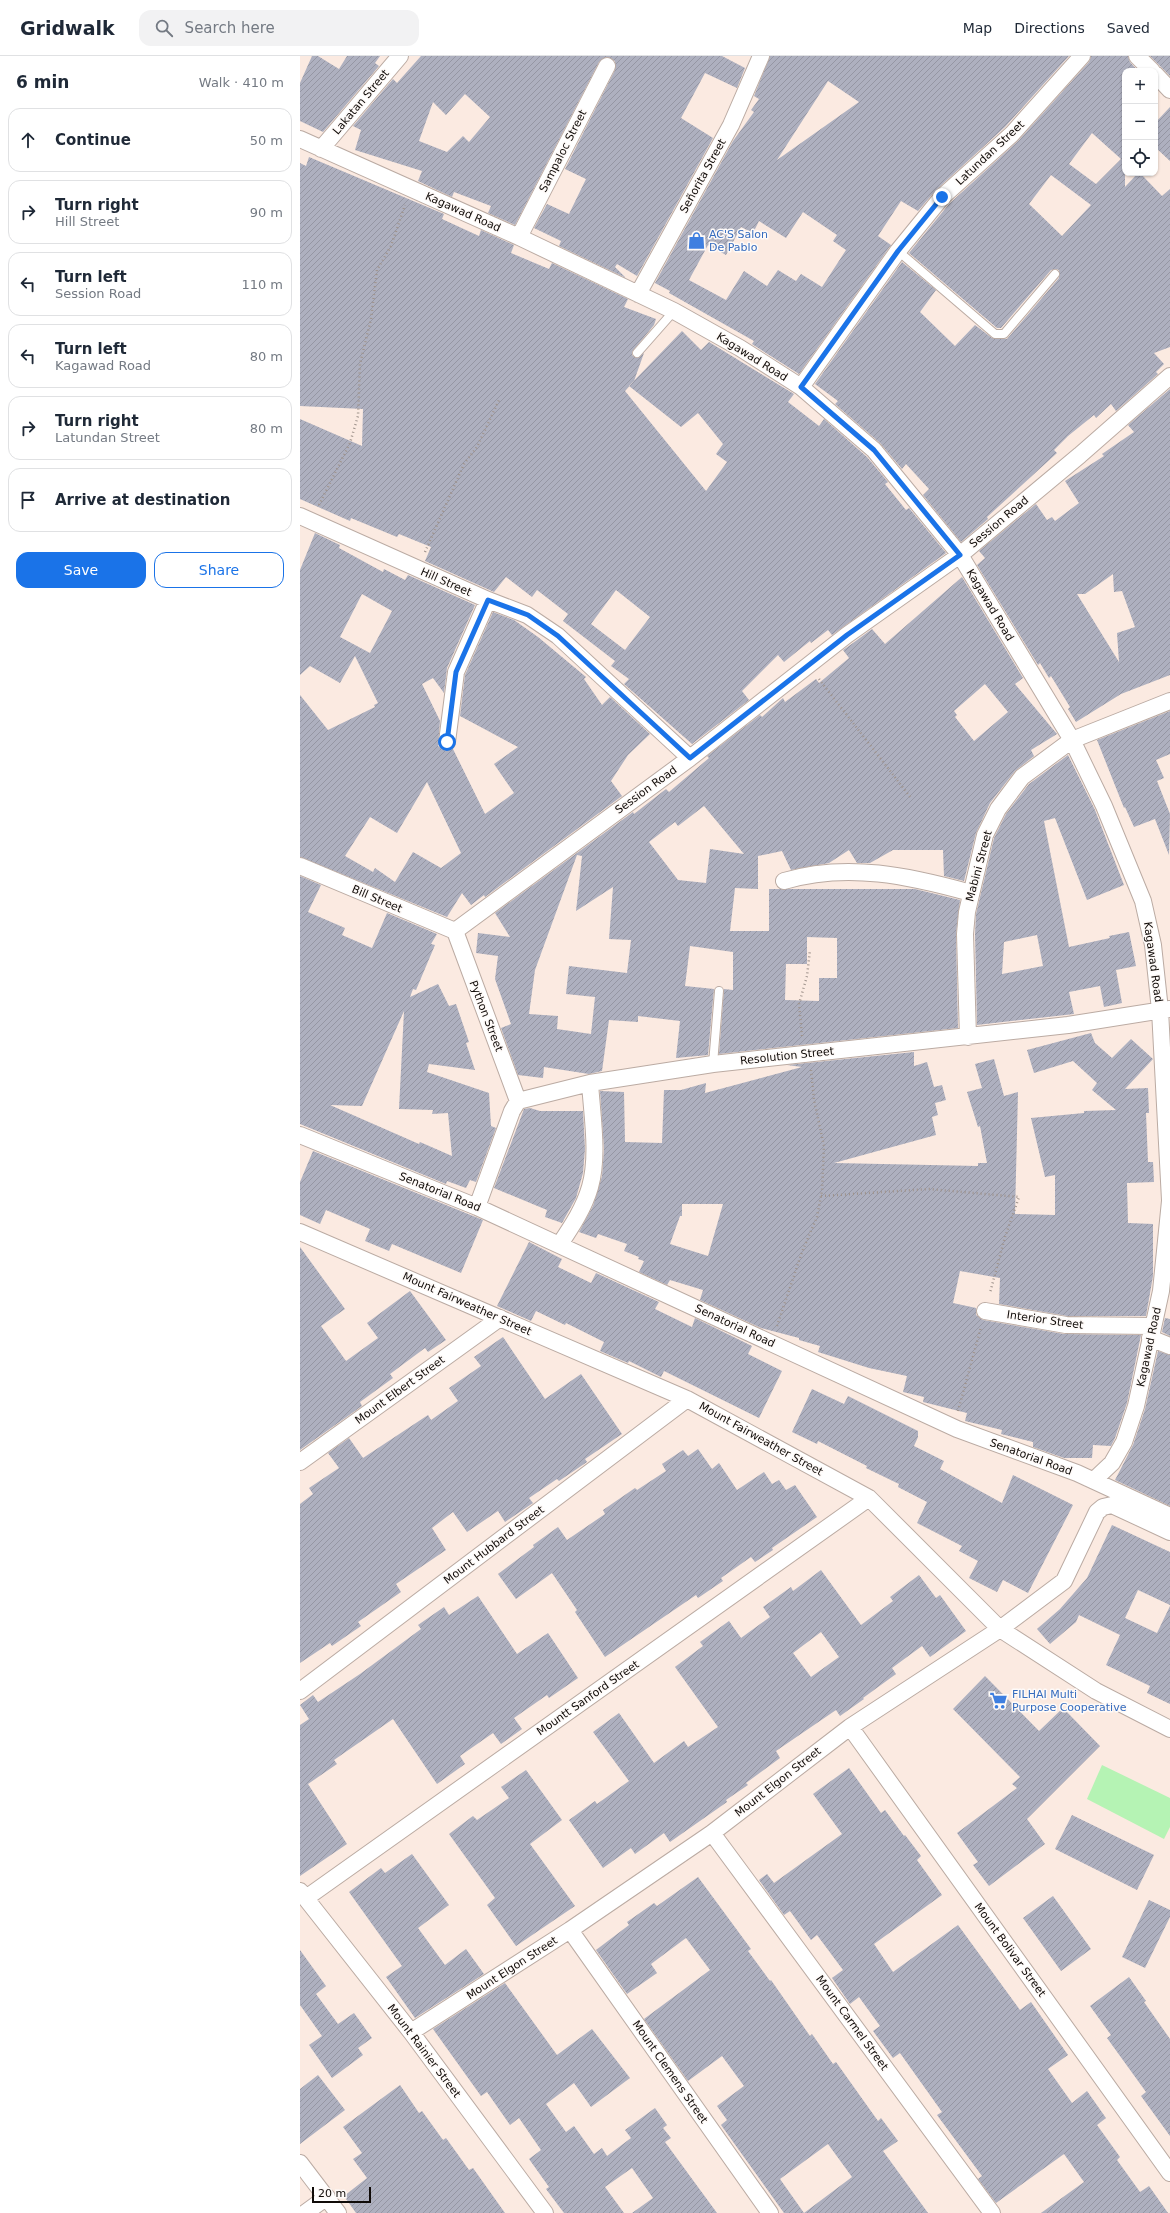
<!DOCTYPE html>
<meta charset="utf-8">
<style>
body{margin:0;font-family:"DejaVu Sans",sans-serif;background:#f2f2f3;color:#1f2937}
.controls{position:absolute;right:12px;top:12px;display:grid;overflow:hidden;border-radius:8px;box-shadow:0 1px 3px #0004}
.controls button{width:36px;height:36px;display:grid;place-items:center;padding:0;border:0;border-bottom:1px solid #e0e1e3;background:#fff;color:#1f2937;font:20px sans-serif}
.scale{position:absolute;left:12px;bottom:10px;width:59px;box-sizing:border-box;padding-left:4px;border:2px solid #100b08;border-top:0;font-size:11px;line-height:14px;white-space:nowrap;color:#100b08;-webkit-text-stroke:3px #fefaf8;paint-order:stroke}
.stop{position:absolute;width:12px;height:12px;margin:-9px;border:3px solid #1a73e8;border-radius:50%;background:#fff}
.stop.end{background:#1a73e8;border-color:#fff;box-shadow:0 1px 4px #0008}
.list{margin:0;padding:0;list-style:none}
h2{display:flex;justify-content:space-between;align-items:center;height:52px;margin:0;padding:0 16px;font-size:17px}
h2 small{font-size:13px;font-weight:400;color:#747a83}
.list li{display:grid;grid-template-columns:26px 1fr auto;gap:12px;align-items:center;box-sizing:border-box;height:64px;margin:0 8px 8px;padding:0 8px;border:1px solid #e0e1e3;border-radius:12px}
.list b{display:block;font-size:15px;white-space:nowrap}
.list p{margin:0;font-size:13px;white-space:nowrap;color:#747a83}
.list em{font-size:13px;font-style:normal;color:#747a83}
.actions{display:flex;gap:8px;padding:12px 16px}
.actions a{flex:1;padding:9px 0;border:1px solid #1a73e8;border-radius:12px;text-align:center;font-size:14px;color:#1a73e8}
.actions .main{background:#1a73e8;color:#fff}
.icon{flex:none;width:22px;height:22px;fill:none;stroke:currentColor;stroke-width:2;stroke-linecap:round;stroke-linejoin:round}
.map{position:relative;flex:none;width:870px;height:2157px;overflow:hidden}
header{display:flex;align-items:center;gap:24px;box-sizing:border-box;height:56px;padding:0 20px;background:#fff;border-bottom:1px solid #e0e1e3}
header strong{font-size:19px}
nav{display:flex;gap:22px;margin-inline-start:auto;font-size:14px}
.search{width:280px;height:36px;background:#f2f2f3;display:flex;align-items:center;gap:10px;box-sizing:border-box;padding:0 14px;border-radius:12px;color:#747a83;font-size:15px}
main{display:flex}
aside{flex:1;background:#fff}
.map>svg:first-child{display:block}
</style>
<header>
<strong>Gridwalk</strong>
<div class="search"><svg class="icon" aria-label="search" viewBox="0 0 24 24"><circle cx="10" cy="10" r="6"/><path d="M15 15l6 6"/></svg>Search here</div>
<nav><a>Map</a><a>Directions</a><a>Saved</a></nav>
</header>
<main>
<aside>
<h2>6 min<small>Walk · 410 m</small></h2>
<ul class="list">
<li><svg class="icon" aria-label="ahead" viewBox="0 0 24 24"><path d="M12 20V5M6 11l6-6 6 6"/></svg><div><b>Continue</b></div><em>50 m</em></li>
<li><svg class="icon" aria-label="right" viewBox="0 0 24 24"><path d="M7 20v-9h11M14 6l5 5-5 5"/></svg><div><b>Turn right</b><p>Hill Street</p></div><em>90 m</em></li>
<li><svg class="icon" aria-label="left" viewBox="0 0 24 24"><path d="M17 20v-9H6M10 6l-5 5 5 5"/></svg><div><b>Turn left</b><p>Session Road</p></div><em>110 m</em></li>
<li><svg class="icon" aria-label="left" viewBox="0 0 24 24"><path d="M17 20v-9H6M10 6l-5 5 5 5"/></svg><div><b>Turn left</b><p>Kagawad Road</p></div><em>80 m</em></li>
<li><svg class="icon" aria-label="right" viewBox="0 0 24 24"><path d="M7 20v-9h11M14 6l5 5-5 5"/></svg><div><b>Turn right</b><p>Latundan Street</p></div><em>80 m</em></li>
<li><svg class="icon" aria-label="arrive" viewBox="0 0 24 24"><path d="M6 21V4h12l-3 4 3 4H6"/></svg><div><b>Arrive at destination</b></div></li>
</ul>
<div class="actions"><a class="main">Save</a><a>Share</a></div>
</aside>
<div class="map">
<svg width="870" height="2157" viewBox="0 0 870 2157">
<defs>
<pattern id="building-hatch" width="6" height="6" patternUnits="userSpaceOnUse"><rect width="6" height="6" fill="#aeb0bf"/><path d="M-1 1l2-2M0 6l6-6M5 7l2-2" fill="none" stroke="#9596a3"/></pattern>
</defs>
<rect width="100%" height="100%" fill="#fbeae1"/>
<path fill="#b5f3b4" d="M802,1709L870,1742V1771L864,1783L787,1743Z"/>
<path fill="url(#building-hatch)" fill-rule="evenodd" d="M12,0H18L39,13L47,0H80L75,7L79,10L23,76L0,65V27Z
M121,0H422L445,12L437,32L405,17L381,62L413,82L337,220L317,208L315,211L326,222L259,190L261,185L234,172L247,148L269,158L286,123L265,113L315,14V5L306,1L299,6L215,169L188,157L191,150L154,136L152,141L118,125L122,115L55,94L61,74L53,70L93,23L97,27ZM165,38L190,61L169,86L163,80L147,96L119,85L133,46L146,59Z
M470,0H769L705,71L636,134L618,155L601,145L578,180L591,189L499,318L452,288L454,285L369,237L370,235L355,227L433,85L454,56L451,54L459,43L454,40ZM528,25L559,46L477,104ZM503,156L537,179L533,185L546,194L522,231L501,218L496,225L478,214L467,230L444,215L426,244L389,224L408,189L426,199L441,171L453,177L459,165L486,182Z
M791,0H828L830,6L838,15H825V131L838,117H840L862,140L870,133V291L854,297L864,308L856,316L858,318L816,355L811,348L796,362L794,359L768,380L754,394L757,397L687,461L688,463L661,486L623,439L629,433L606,408L602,413L580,387L535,348L538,345L515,328L602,206L636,234L620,256L655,290L675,269L692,282L707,283L759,222V214L756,213L751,214L701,272H697L609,197L649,148L719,84L789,6ZM792,77L821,103L796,128L769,108ZM751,119L791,149L762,180L729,148Z
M850,0H870V20Z
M870,51V105L855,91V67Z
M9,101L144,158L142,163L179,180L181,174L214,189L211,197L249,213L252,207L328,243L324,251L356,263L354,269L332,296V299L336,302L344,297L334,325L325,335L406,435L427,406L416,398L423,388L398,357L381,371L329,330L382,275L401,294L409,286L494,338L488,346L519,370L524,363L567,401L588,426L585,428L606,454L609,452L646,497L532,579L528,574L511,587L510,585L484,606L478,599L442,635L449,644L392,688L324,628L329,623L311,610L315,605L263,565L268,558L237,534L232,541L206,521L194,536L125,505L131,491L99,478L97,481L51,462L50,465L0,443V363L62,390L63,353L0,350V107L6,110ZM316,534L350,561L325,594L291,568Z
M870,333V619L821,638L776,666L768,653L770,651L751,620L749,622L740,607L738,609L677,509L685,502L679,495L736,448L747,464L752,461L755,465L779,447L765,425L804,400L802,398L834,376L828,369ZM813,518L814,536L822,535L835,571L817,577L819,606L777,538H785Z
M15,477L40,489L39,492L83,516L84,513L105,524L108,519L175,549L147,612L144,637L133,622L122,628L140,665L138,690L145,695L153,693L185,758L214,737L194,708L218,691L160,660L165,619L193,556L214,564L238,581L286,621L284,623L302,649L310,641L350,678L328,699L311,725L322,740L185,841L184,839L171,849L162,837L147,861L0,801V639L28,674L75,651L74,649L78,647L55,600L40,627L10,610L0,619V514ZM62,538L92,555L70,597L40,581ZM127,726L161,797L141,812L113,796L95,826L75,812L73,816L45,800L70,761L97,777Z
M662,521L723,622L715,628L757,678L731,694L734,700L715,715L690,747L676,777L664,825L644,820L643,794H593L570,807H557L549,794L529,807L491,814L482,795L458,800V833L435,832L430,875H469V833H615L660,844L656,878L658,972L419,998L424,933L433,934V896L390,890L385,930L414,933L408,999L376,1002L380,965L338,960V966L309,964L302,1015L289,1018L244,1011L243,1022L218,1019L201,972L211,968L195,923L198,900L176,897L178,877L210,881L195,857L333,756L334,758L366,733L369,736L409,702L407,700L460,659L462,661L483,642L485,646L516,623L519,627L549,602L543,594L553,587L572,573L585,588ZM685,628L708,656L674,685L655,661L657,659L654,655ZM404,750L444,798L410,793L406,827L378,824L349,786L375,766L378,770ZM277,799L282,800L276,855L313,831L309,883L331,884L327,917L269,910L266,938L295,941L291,978L257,973L258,960L229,958L235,914ZM507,881L537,882V922H519V945L485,944L486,908H507Z
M870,655V698L856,704L864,722L857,725L870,758L869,799L855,763L834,771L825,751L824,752L797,684Z
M768,699L795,754L824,829L787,844L755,762L744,765L769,891L810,882L809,880L829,876L836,910L816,914L822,947L804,951L800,930L769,936L774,958L677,969L675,878L676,858L694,782L706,758L729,728ZM737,879L743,910L702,918L704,886Z
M0,820L21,829L8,856L45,872L42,879L72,892L87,857L137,878L131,888L135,889L116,934L113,933L110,941L138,928L149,950L156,948L169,986L166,987L175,1014L129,1008L127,1016L189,1037L191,1070L196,1072L176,1126L170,1124L166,1132L147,1125L146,1128L0,1068ZM104,955L99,1053L133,1054L132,1058L148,1057L152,1100L120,1086L119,1088L30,1049L62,1050Z
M791,977L795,987L812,1002L831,983L853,1003L825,1033L848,1032L849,1057H846L848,1106H853L854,1126L827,1127L828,1167L853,1168V1220L846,1260H767L699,1248L700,1222L660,1215L653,1247L676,1252V1259L683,1264L764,1278L841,1279L827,1347L815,1382L811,1390L793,1389L792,1402H764L733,1391V1386L701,1378L702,1374L665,1365L667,1357L623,1346L624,1341L603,1336L607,1320L569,1312L518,1296L520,1290L499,1284V1282L461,1272L400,1244L403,1234L370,1224L367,1229L339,1216L344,1205L338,1203L339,1201L324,1195L327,1188L298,1178L296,1182L279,1176L293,1150L302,1120L304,1093L300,1035L324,1036L325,1086L362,1087L364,1034H381L406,1027L405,1037L502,1011L487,1009L614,996V1010L627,1006L634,1031L642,1029L646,1044L635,1047L638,1059L632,1061L636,1079L534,1107L678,1110V1107H687L680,1070L678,1071L667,1036L682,1032L675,1008L694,1003L704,1040L718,1036L715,1158L755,1159V1119L745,1121L731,1062L784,1057V1055L816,1054L792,1034L797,1027L773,1005L734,1017L727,994ZM382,1148H423L408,1200L370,1188L380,1160H382Z
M230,1052L240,1055H283L285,1093L283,1117L276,1142L262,1167L245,1161L247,1154L194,1132L224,1053Z
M13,1095L183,1164L161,1217L92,1188L89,1195L65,1185L70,1173L26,1154L20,1168L0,1159V1126Z
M229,1186L262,1203L258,1211L291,1227L296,1217L359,1246L355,1253L392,1271L395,1262L452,1290L448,1298L482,1315L459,1362L364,1315L361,1321L329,1305L328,1307L300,1295L304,1286L266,1267L265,1269L236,1255L231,1265L197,1250Z
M0,1191L45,1253L21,1270L46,1305L78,1282L67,1267L110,1235L146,1284L128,1296L125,1292L90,1318L93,1322L60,1346L62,1350L0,1394Z
M865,1262L870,1263V1280L862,1276Z
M203,1281L245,1343L281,1318L322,1378L285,1403L287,1406L259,1425L257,1423L229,1442L233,1447L205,1466L198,1455L167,1476L153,1456L132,1472L146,1494L96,1528L101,1536L58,1566L61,1570L32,1590L30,1587L0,1607V1448L13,1438L9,1432L39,1412L28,1397L49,1382L63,1402L128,1359L131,1364L158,1345L149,1332L181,1310L174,1301Z
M858,1295L870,1299V1450L815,1424L833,1389L845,1353Z
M512,1333L544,1348L548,1340L618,1375V1381L614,1390L644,1405L640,1413L702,1447L713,1419L773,1449L728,1537L703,1524L697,1536L669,1522L678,1505L659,1495L662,1490L617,1467L627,1446L598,1431L599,1428L566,1412L567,1410L518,1385L517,1388L492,1376Z
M398,1393L412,1413L419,1407L437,1434L464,1416L472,1428L479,1424L486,1434L495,1429L517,1461L472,1492L473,1494L455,1506L451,1501L421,1522L423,1525L398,1542L396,1539L305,1601L275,1556L277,1554L252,1517L216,1543L198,1518L234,1491L233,1489L258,1471L267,1484L305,1458L303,1454L335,1432L337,1434L366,1415L362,1408L383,1394L388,1400Z
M812,1469L870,1496V1549L838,1534L825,1562L857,1577L870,1550V1648L847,1637L850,1630L806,1609L820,1579L779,1559L776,1566L750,1588L737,1573L760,1553L787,1522Z
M521,1514L561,1569L593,1545L590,1541L619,1519L636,1542L640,1539L666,1575L630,1601L622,1590L592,1612L596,1618L563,1642L564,1643L540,1660L536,1654L476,1695L480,1702L446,1727L448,1729L426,1744L427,1746L370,1786L364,1777L335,1798L331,1792L303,1812L269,1764L295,1745L297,1748L329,1725L293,1676L319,1657L354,1707L384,1685L388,1691L418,1671L375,1611L403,1590L400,1586L429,1565L441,1582L470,1561L463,1551L491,1531L493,1535ZM521,1576L539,1601L511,1621L493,1597Z
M178,1540L217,1598L248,1577L278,1622L249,1642L247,1639L214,1662L222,1673L201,1688L193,1677L160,1700L165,1708L137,1728L93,1663L34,1704L37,1708L8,1728L47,1788L0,1820V1669L9,1663L0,1649L13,1639L18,1646L60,1618L121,1573L118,1569L144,1551L149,1559Z
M685,1620L739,1675L763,1652L800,1690L727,1763L745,1788L689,1830L673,1809L678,1806L657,1777L717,1732L712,1728L720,1721L653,1653Z
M549,1712L581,1757L585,1754L604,1780L605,1779L621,1800L617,1804L642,1839L574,1888L593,1916L658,1869L720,1954L731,1946L768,1999L748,2013L772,2047L787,2035L806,2062L797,2069L820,2101L817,2104L840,2136L849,2130L868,2157H741L784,2126L764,2098L696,2147L678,2123L682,2120L637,2059L642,2056L600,1997L593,2002L573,1975L580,1970L559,1941L550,1948L532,1922L543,1914L517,1879L511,1884L490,1855L484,1859L459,1824L467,1818L474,1827L542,1778L513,1738Z
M226,1714L262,1764L230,1788L275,1850L216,1890L187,1849L195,1842L149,1778L173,1760L177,1764L209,1742L201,1731Z
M772,1759L854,1799L837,1834L755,1793Z
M112,1798L149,1849L118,1872L145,1909L166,1893L184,1918L115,1962L86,1921L102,1910L49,1836L81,1812L85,1817Z
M398,1821L451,1893L448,1895L470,1925L471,1924L510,1980L512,1978L533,2008L536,2006L578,2065L581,2062L598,2085L583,2095L628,2157H484L421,2069L427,2064L417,2050L444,2030L422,2000L388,2025L344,1963L410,1914L386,1882L351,1908L357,1917L327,1938L296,1894L329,1869L327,1866L354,1847L357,1850ZM528,2088L552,2121L504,2157L480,2123Z
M753,1840L791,1893L761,1915L723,1862Z
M849,1844L870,1854V1861L845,1912L822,1901Z
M0,1894L26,1930L16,1938L38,1968L54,1957L72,1982L58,1992L63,1999L32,2022L9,1989L22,1980L0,1949Z
M829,1921L846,1945L844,1946L870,1983V2080L841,2040L846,2036L807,1982L811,1979L790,1950Z
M205,1927L257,1999L292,1973L330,2022L291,2051L274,2027L246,2048L266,2076L274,2070L294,2098L302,2092L307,2100L331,2082L325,2074L355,2052L367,2069L363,2072L371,2082L365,2086L417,2157H332L353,2142L332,2112L305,2131L324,2157H264L246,2133L249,2131L229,2103L241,2094L219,2062L210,2069L187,2036L181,2040L133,1973Z
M18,2019L45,2054L0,2088V2033Z
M100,2029L119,2057L122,2055L143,2084L146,2082L169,2114L173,2112L205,2157H56L44,2140L67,2122L53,2103L62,2097L43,2071Z"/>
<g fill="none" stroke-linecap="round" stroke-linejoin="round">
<defs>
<path id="lane" d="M598,195L695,278H704L755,218
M337,297L374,255
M413,1008L419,935"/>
<path id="street" d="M837,0L852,15
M855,18L870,34
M0,83L219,181L374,255L440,292L501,331L574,394L660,499L772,684L804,750L843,845L853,889L860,954L870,1144
M21,93L100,0
M219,181L307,10
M338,238L431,69L461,0
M501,331L598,195L642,141L712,78L782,0
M0,460L188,544L227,559L258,580L390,702
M147,686L156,616L188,544
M0,810L155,875
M484,825C547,806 610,820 671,837
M155,875L390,702L547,579L660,499L780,399L870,320
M155,875L218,1045
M668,981L665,878L667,856L685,779L698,753L722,721L772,684L870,645
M0,1079L177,1151L657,1373L777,1417L870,1460
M177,1151L212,1055L218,1045L290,1027L413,1008L768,969L870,953
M0,1176L387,1343L569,1442L700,1573L796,1635L870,1673
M260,1188C272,1170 284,1152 290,1131C299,1100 292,1059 290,1027
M685,1255L766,1269L853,1270
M850,1282L870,1290
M0,1406L200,1262
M794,1424L812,1407L824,1386L836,1350L861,1235L870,1145
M0,1635L387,1343
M550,1671L870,2117
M412,1777L692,2157
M0,1835L111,1976L245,2157
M6,1842L569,1442
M270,1874L470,2157
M111,1976L270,1874L412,1777L550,1671L700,1573L764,1525L797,1456L803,1451L812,1449L870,1476
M0,2107L38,2157
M5,2157L27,2141"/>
</defs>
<use href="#lane" stroke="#bbaba3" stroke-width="10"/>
<use href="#street" stroke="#bbaba3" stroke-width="18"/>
<path stroke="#9f938c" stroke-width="2.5" stroke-dasharray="1 3" stroke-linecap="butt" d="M19,449L50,387L58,360L60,308L71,263L77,214L91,190L105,149
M125,496L164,408L177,391L199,344
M519,623L611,742
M502,980L499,948L507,920L510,894
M521,1140L629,1133L719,1141L705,1181L690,1237
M477,1270L502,1196L517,1161L522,1135L524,1090L514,1044L511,1014
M658,1355L681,1271"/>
<use href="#lane" stroke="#fff" stroke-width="8"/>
<use href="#street" stroke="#fff" stroke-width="16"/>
</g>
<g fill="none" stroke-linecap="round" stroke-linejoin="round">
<path stroke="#1a73e8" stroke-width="5" d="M147,686L156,616L188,544L228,559L258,580L390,702L547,579L660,499L574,394L501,331L598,195L642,141"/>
</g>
<defs>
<symbol id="shop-bare" viewBox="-9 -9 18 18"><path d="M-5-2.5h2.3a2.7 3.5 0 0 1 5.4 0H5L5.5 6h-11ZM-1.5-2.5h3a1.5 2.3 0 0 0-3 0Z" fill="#3f7fe0" stroke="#fefaf8" stroke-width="2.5" paint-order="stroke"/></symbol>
<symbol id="supermarket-bare" viewBox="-9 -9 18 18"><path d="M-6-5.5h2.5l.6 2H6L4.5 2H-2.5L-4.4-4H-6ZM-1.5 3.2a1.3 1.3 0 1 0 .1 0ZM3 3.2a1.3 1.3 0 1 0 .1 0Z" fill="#3f7fe0" stroke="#fefaf8" stroke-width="2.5" paint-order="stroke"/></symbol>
</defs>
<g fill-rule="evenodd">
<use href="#shop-bare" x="384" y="172" width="25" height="25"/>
<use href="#supermarket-bare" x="686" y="1632" width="25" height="25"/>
</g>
<g text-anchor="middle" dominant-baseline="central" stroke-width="3" stroke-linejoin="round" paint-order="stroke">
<g font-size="11" fill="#100b08" stroke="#fefaf8">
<text transform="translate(61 46) rotate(-50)">Lakatan Street</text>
<text transform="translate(263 95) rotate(-63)">Sampaloc Street</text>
<text transform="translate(690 97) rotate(-43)">Latundan Street</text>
<text transform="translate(403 120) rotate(-61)">Señorita Street</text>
<text transform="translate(163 156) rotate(24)">Kagawad Road</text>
<text transform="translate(452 301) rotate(32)">Kagawad Road</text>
<text transform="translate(699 466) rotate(-40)">Session Road</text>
<text transform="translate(146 526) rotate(24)">Hill Street</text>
<text transform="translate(690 549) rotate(59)">Kagawad Road</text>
<text transform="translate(346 734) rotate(-36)">Session Road</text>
<text transform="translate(679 810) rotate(-75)">Mabini Street</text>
<text transform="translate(77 843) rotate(23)">Bill Street</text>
<text transform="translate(853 906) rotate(82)">Kagawad Road</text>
<text transform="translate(186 960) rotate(69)">Python Street</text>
<text transform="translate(487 1000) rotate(-6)">Resolution Street</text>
<text transform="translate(140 1136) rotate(22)">Senatorial Road</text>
<text transform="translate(167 1248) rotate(24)">Mount Fairweather Street</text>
<text transform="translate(745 1264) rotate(8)">Interior Street</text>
<text transform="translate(435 1270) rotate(25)">Senatorial Road</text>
<text transform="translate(849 1291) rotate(-78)">Kagawad Road</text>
<text transform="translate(100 1334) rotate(-36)">Mount Elbert Street</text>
<text transform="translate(461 1383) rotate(29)">Mount Fairweather Street</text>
<text transform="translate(731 1401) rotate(20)">Senatorial Road</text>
<text transform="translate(194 1489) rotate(-37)">Mount Hubbard Street</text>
<text transform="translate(288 1642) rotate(-35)">Mountt Sanford Street</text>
<text transform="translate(478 1726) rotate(-38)">Mount Elgon Street</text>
<text transform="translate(710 1894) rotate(54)">Mount Bolivar Street</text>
<text transform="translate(212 1912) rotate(-33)">Mount Elgon Street</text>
<text transform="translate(552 1967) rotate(54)">Mount Carmel Street</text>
<text transform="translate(124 1995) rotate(53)">Mount Rainier Street</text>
<text transform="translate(370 2016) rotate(55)">Mount Clemens Street</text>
</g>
<g font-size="11" fill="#366cbe" stroke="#fefaf8" text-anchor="start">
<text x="409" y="178">AC'S Salon<tspan x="409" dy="13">De Pablo</tspan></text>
<text x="712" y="1638">FILHAI Multi<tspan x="712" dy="13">Purpose Cooperative</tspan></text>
</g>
</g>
</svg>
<div class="controls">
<button>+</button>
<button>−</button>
<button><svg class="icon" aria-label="locate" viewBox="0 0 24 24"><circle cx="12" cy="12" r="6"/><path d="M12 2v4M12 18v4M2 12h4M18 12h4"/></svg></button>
</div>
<div class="scale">20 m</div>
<div class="stop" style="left:147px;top:686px"></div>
<div class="stop end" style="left:642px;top:141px"></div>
</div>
</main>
